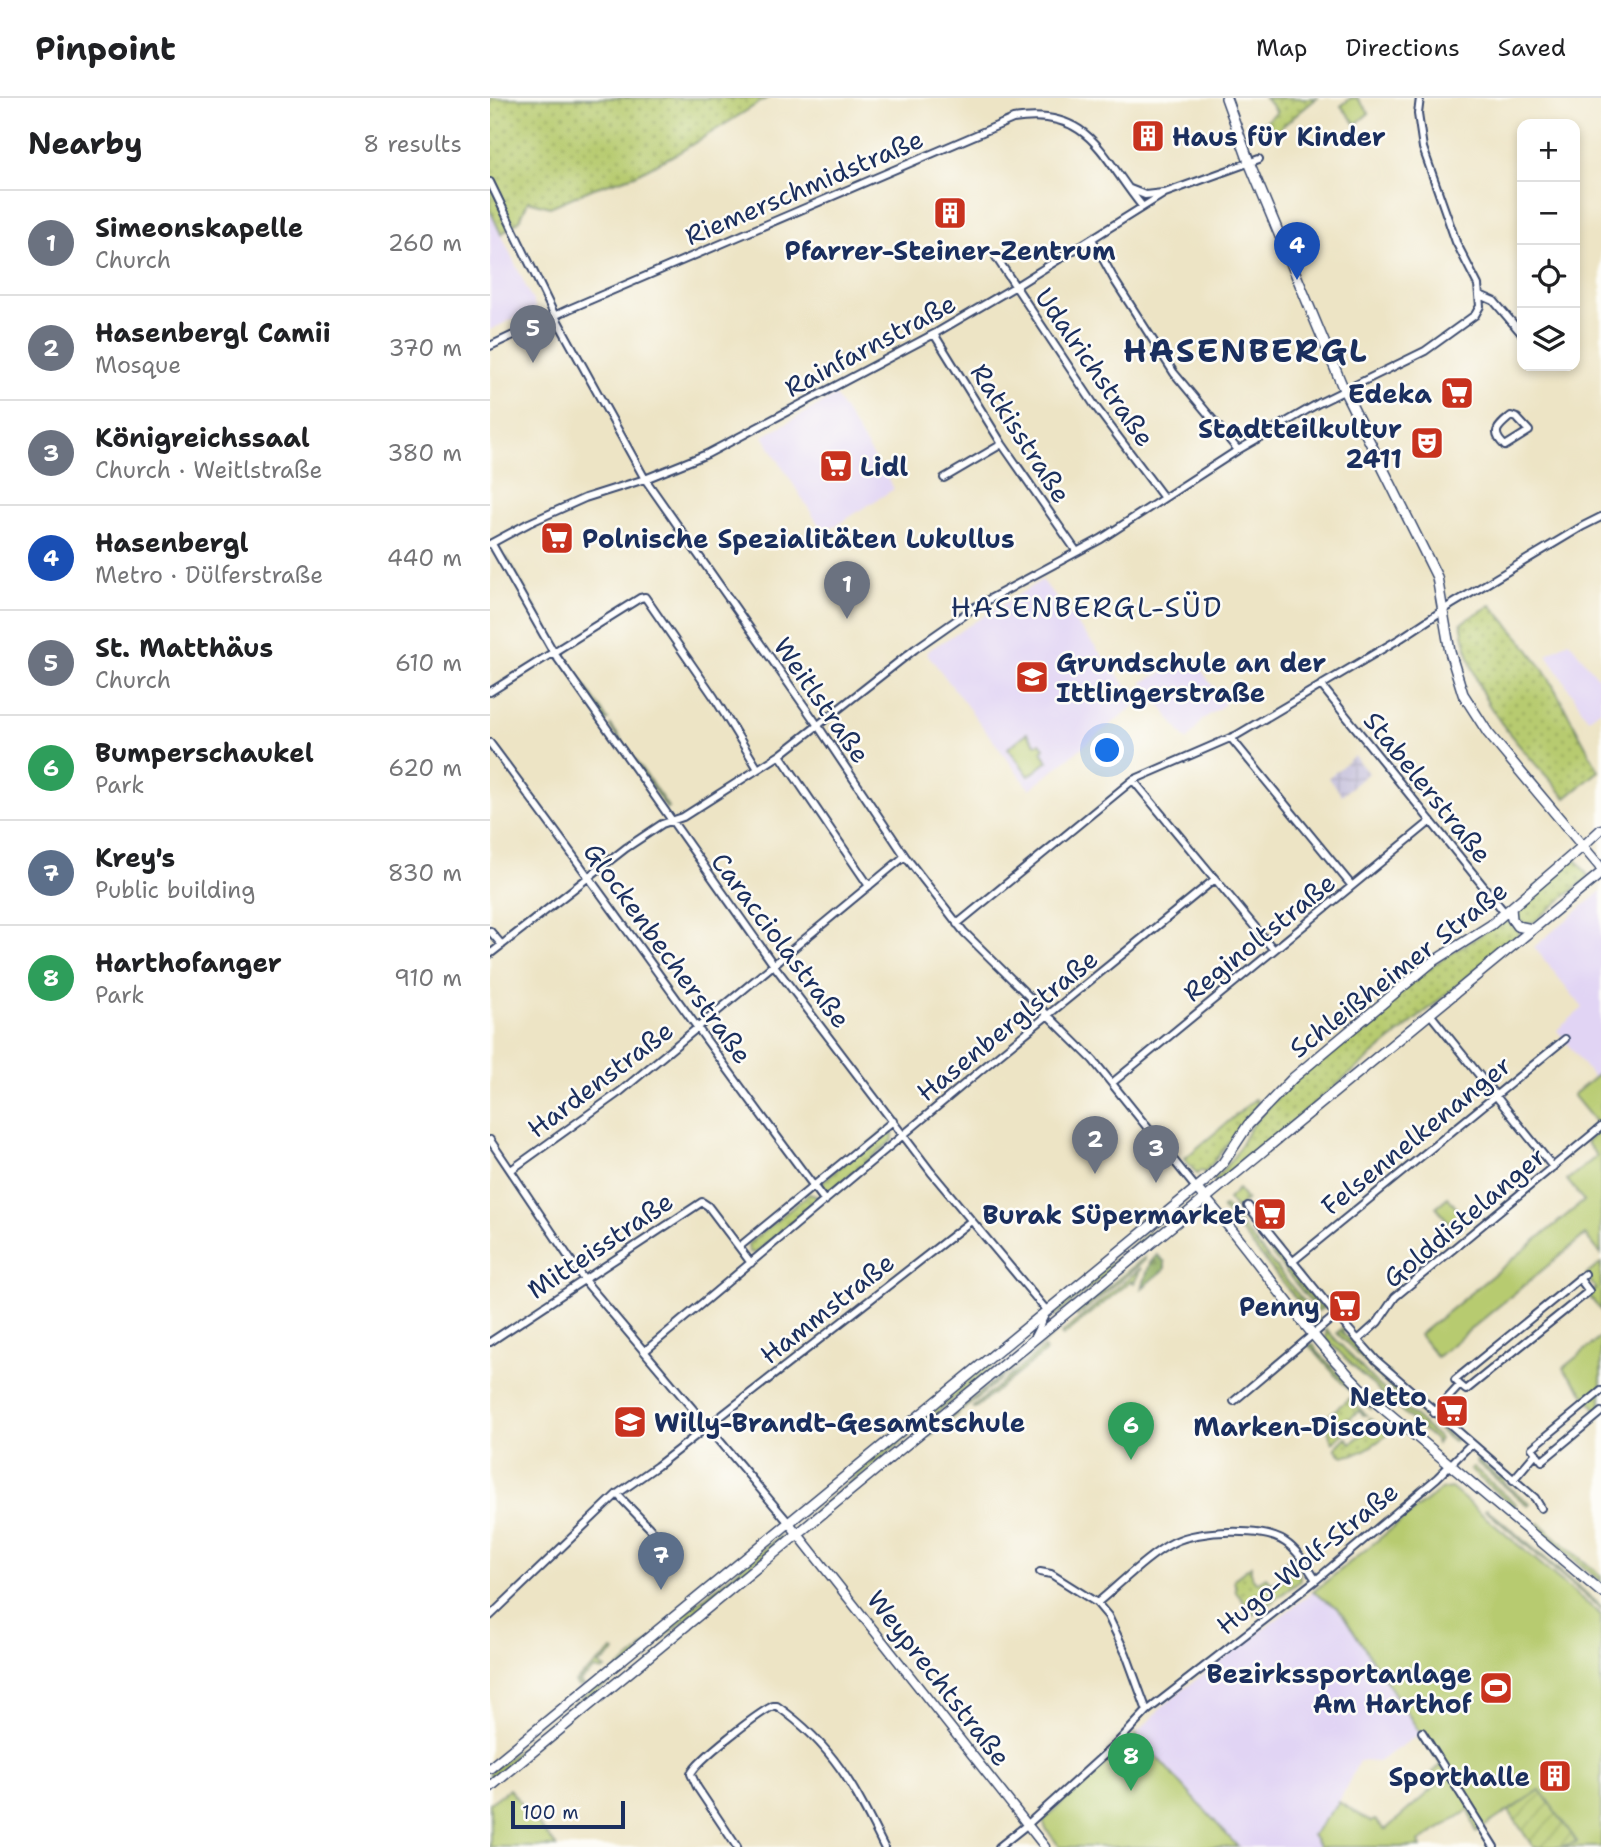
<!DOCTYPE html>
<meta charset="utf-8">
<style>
body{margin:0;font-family:"Shantell Sans",sans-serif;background:#f2f2f2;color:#202124}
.controls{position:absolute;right:21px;top:21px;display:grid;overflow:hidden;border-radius:14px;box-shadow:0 4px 10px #0003}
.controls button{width:63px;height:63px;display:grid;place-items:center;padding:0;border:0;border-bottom:2px solid #e0e0e0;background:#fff;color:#202124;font:35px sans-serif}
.scale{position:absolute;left:21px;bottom:18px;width:114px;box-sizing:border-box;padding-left:7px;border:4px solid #1b2f5e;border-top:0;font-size:19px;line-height:24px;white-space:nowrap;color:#1b2f5e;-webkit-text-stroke:5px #fdfcf7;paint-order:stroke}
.you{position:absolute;left:618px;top:653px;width:24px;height:24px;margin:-18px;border:5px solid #fff;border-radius:50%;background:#1a73e8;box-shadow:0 0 0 10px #1a73e833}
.badge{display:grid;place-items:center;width:46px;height:46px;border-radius:50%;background:#c8321e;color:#fff;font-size:23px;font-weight:700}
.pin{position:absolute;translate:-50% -58px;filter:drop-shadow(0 2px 4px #0008)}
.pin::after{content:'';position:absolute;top:37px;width:24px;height:21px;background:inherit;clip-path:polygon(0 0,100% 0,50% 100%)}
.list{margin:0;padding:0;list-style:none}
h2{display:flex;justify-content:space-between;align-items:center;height:91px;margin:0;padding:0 28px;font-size:30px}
h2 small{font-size:23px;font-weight:400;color:#757577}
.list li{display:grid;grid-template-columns:46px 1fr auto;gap:21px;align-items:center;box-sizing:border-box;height:105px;padding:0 28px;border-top:2px solid #e0e0e0}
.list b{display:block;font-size:26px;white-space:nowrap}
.list p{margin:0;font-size:23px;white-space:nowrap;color:#757577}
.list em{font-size:23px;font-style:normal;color:#757577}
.icon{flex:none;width:38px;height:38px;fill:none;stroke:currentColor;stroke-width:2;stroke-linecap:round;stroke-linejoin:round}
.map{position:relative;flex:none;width:1111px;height:1749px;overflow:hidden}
header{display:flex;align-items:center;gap:42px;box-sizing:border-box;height:98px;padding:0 35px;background:#fff;border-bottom:2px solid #e0e0e0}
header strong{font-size:33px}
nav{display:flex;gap:38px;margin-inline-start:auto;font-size:24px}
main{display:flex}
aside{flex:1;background:#fff}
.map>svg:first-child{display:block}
</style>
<header>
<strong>Pinpoint</strong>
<nav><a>Map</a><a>Directions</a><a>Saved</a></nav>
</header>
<main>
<aside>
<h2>Nearby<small>8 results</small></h2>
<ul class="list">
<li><span class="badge" style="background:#6b7280">1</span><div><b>Simeonskapelle</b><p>Church</p></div><em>260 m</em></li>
<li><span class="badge" style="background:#6b7280">2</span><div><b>Hasenbergl Camii</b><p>Mosque</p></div><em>370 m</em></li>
<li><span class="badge" style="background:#6b7280">3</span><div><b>Königreichssaal</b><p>Church · Weitlstraße</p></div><em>380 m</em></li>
<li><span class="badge" style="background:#1a4fb4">4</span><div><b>Hasenbergl</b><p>Metro · Dülferstraße</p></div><em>440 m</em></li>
<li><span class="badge" style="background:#6b7280">5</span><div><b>St. Matthäus</b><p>Church</p></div><em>610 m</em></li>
<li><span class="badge" style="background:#2e9e5b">6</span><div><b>Bumperschaukel</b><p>Park</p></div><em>620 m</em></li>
<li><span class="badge" style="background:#5c6f8a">7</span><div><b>Krey's</b><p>Public building</p></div><em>830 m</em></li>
<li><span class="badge" style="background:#2e9e5b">8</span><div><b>Harthofanger</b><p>Park</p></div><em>910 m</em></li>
</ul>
</aside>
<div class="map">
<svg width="1111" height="1749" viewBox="0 0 1111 1749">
<defs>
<pattern id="industrial-grid" width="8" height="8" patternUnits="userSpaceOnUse" patternTransform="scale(1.75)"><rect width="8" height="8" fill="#c5c0db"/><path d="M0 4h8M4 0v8" fill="none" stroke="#a9a5be"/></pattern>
<pattern id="grass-dots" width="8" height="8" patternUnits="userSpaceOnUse" patternTransform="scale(1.75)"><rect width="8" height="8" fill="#b7cb6f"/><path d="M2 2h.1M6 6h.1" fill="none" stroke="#94a55e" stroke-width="1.8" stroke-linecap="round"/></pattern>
<pattern id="forest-firs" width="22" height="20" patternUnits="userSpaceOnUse" patternTransform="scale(1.75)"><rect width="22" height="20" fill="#91af62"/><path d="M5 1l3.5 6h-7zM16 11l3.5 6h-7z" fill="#768f54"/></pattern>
<pattern id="garden-furrows" width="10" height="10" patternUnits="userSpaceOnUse" patternTransform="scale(1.75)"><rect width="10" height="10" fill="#b7cb6f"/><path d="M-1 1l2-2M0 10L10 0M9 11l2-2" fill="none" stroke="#94a55e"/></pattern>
</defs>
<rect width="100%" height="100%" fill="#fdfcf7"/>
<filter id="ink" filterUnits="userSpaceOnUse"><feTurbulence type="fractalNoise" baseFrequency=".0143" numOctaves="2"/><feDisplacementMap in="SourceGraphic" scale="14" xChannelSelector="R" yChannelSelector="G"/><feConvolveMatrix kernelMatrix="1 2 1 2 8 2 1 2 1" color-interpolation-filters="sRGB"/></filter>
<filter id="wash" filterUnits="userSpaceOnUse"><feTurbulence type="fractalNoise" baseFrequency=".00686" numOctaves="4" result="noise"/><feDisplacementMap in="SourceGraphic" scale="28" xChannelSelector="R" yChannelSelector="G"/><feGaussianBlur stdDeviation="1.57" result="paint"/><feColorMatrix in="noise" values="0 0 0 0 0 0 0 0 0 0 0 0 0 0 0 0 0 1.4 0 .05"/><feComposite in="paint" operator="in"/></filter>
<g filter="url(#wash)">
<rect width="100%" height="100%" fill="#ede4c5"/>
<path fill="#e1d4f4" d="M0,112L46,210L0,232Z
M345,298L404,391L334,435L273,338Z
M552,482L649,604L540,691L436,554Z
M1079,543L1111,583V611L1098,621L1057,556Z
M703,560L735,606L712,622L697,643L652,584Z
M1111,793V977L1105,982L1067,932L1093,910L1044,849Z
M823,1494L847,1510L853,1517L931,1635L888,1664L869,1663L849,1704L822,1737L830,1749H748L646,1636L671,1610L695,1590Z"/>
<path fill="url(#industrial-grid)" d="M864,658L878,675L852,697L838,680Z"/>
<path fill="url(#grass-dots)" stroke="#697d66" stroke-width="2" d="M0,0H277L190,54L145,77L104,90L60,109L38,103L30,122L11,136L0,112Z
M775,0H827L784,35L775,24L787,14Z
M17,460L64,542L62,543L15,461Z
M1001,507L1035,546L1059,580L1109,673L1076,700C1050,670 1020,641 999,607C984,582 976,552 971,525Z
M76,560L118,622L115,623L74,561Z
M121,627L179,710L177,711L120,629Z
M1085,760L1099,779L1044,824L1039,826L1028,824L1026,814L1031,808Z
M1015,821L1030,834L1029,836L727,1086L724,1083L745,1057L760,1030L795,991L945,866Z
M765,1001L769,1005L715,1075L711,1072L707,1076L694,1061Z
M395,1032L403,1035V1042L341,1092L334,1091L333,1083Z
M748,1091L757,1102L746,1111L738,1101Z
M319,1096L326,1098V1105L265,1155L259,1154L258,1146Z
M735,1108L830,1223L823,1222L732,1110Z
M749,1116L763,1121L764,1122L761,1126L783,1152L787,1150L789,1153L786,1156L805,1179L809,1176L811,1179L808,1182L830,1209L834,1206L836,1209L828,1213Z
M659,1134L663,1138L565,1218L562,1213Z
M655,1159V1162L587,1218L585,1216Z
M651,1170L644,1185L641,1183L573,1238L571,1236Z
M545,1227L521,1254L318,1421L317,1419L362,1382L366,1375Z
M853,1229L855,1231L852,1234L874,1258L878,1255L880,1257L877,1262L894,1277L898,1274L900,1276L897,1281L934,1315L938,1312L940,1314L937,1318L963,1341L966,1337L969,1339L963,1344L903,1293L847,1235Z
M836,1231L883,1282L950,1341L947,1346L945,1342C908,1310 872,1279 839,1243L836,1242Z
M565,1233L566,1235L441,1338H437Z
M818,1246L824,1247L826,1252L878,1307H882L881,1311L854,1287Z
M554,1250L556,1253L484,1311L483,1309Z
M859,1300L876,1317H873L869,1313L849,1329L853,1336L842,1345L837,1329L838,1318Z
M880,1320L896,1335V1338C884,1346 866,1361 851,1357L845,1350L856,1339L861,1345L881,1329L878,1323Z
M989,1356L992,1358L989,1363L1010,1381L1013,1377L1016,1379L1013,1384L1040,1406L1038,1408L986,1364Z
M983,1369L1026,1406L1024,1409L980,1372Z
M997,1411L1111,1508V1511L995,1412Z
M1049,1425L1111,1478V1484L1061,1442L1058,1443L1046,1428Z
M289,1438L293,1442L154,1556L150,1552Z
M798,1461L810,1476V1483L764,1517L746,1494L744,1481L761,1468V1478L767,1485L776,1479L782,1486L798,1476L791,1467Z
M123,1552L125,1554L109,1567L115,1571L112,1573L105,1571L89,1584L94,1588L88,1589L85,1584Z
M148,1554L152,1558L0,1682V1675Z
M484,1649L537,1715L531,1712L483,1650Z"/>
<path fill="url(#forest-firs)" stroke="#566f60" stroke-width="2" d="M667,1157L675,1164V1171L652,1190L660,1165Z"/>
<path fill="#b7cb6f" stroke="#697d66" stroke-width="2" d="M861,0H867L879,15L866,26L851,8Z
M537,635L546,646L550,645L554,650L551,653L558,663L539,678L518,650Z
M1111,974V1031L1083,997Z
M1111,1032V1156L1095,1137L947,1259L929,1237L1094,1103L1077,1082L1107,1058L1096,1044Z
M958,1099L977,1124L966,1133L946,1109Z
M1111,1165V1213L1098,1197L1106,1191L1096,1177Z
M1111,1239V1311L1108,1313L1073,1270Z
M961,1390L1111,1517V1749H1069L1087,1744L1050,1692L986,1734L979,1712L929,1744L931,1749H830L822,1737L849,1704L881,1724L885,1722L895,1732L949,1685L942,1674L951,1667L853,1517L847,1510L823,1494L950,1392Z
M646,1636L748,1749H570L556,1731L553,1723Z
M19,1691L67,1749H0V1705Z"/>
<path fill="url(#garden-furrows)" stroke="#697d66" stroke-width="2" d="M1050,1692L1087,1744L1069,1749H1043L1019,1713Z"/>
</g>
<g filter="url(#ink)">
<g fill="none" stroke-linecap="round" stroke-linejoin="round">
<defs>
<path id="minor" d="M0,84L65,218L155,381L322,619L415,758L474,834L603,962L706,1090
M640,91L655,97L673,95
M602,141L625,183L684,275L748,352
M506,159L605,308L674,400
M990,197L1004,203L1032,236
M444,236L512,346L587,454
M0,248L79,211L523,21C600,9 611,58 652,108
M1021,318L1027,320L1039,333L1015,348C1000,334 1008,329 1021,318Z
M454,380L512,346
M0,446L39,425L95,400L155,381L217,356L444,236L526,188L675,95L769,61
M2,446L64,555L283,866L441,1074L557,1213L544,1239
M831,587L1015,815
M0,594L150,500L155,499L224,599L268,671
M741,640L862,788
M0,645C114,797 221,952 335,1103
M290,657L379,788
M643,682L784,852
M467,826L643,682L747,637L911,540L961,507L1093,428L1111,419
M0,833L12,847
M0,856L136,750L172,726L193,719L290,657L425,551L485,509L611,441L748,352L829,305L935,253L985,217L990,208L988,187L966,144L933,50L928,16L930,0
M940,916L1063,1069
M622,985L941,723
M0,1042L94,1182L299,1425
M21,1072L131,993L415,758
M758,1108L846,1217L886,1262L1045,1400L1051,1410
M249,1149L403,1023
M802,1164L1075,941
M868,1242L888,1224L905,1199L1111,1029
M0,1244L212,1104L218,1108L261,1165
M155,1253L510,956L725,781
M970,1287L976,1292L1099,1193L1089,1180
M1111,1293L1042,1350L1052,1363L1111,1314
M744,1303L846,1217
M944,1315L970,1287L965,1282L1095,1176
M1023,1382L1046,1355
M127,1396L176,1447
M550,1474L561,1476L607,1505L618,1518L636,1556L657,1613
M607,1505C629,1487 659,1456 684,1444C708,1432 773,1429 795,1444C809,1453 817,1469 826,1482
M0,1518L127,1396L167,1368L481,1123
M932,1634L1004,1749
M247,1749L207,1689L201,1676C207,1662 267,1616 283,1608H287C343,1647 365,1690 394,1749
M509,1749L538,1726L625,1647L657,1613L826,1482L947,1380L981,1346"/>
<path id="tertiary" d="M1093,748L1111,731
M299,1425L555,1749"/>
<path id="secondary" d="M736,0L759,64L854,292L947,479L960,554L973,596L998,635L1111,770
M1021,810L1022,821L1027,828L1042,831
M706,1090C770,1160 818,1243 889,1307L1111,1494
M0,1670L714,1084L733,1065L758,1027L803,980L941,865L1001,827L1093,748
M0,1689L1111,775"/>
</defs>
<use href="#minor" stroke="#3a4a6d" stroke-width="10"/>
<use href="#tertiary" stroke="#3a4a6d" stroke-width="11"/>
<use href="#secondary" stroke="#3a4a6d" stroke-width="12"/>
<use href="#minor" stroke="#fff" stroke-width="6"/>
<use href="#tertiary" stroke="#fff" stroke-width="8"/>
<use href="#secondary" stroke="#fff" stroke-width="9"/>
</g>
</g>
<defs>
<symbol id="building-square" viewBox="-11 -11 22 22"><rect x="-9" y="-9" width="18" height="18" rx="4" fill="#c8321e" stroke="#fdfcf7"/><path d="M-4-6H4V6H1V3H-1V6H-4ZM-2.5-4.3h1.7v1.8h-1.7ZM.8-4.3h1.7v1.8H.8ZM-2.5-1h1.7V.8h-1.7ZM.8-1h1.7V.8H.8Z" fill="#fff"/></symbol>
<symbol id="supermarket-square" viewBox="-11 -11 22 22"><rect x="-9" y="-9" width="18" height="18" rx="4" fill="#c8321e" stroke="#fdfcf7"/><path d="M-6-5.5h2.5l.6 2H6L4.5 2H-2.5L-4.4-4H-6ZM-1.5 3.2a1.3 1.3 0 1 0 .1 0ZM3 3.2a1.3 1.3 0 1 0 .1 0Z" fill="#fff"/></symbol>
<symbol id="theatre-square" viewBox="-11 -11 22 22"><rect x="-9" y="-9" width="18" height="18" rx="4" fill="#c8321e" stroke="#fdfcf7"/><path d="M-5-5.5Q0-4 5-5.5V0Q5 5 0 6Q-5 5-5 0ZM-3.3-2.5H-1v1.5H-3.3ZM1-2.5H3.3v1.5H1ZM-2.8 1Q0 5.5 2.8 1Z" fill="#fff"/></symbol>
<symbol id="school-square" viewBox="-11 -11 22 22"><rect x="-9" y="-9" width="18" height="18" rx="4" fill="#c8321e" stroke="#fdfcf7"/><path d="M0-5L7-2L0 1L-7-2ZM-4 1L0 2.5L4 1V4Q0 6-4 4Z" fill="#fff"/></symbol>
<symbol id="stadium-square" viewBox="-11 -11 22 22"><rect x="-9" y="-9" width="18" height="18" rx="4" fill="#c8321e" stroke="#fdfcf7"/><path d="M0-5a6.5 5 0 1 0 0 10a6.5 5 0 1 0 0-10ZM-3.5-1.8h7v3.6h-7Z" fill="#fff"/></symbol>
</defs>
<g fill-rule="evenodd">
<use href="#building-square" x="639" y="19" width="38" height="38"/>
<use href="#building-square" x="441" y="96" width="38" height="38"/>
<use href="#supermarket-square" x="948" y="276" width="38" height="38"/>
<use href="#theatre-square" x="918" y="326" width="38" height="38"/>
<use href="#supermarket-square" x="327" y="349" width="38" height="38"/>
<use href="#supermarket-square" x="48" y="421" width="38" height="38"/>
<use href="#school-square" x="523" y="560" width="38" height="38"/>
<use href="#supermarket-square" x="761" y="1097" width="38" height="38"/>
<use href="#supermarket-square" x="836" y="1189" width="38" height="38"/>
<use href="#supermarket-square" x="943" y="1294" width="38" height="38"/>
<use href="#school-square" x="121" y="1305" width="38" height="38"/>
<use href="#stadium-square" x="987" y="1571" width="38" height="38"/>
<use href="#building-square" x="1046" y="1659" width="38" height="38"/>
</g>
<g text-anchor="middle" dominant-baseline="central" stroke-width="5" stroke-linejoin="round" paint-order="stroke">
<g font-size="26" font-weight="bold" fill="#1b2f5e" stroke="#fdfcf7" text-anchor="end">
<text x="682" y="38" text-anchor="start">Haus für Kinder</text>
<text x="460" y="152" text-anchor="middle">Pfarrer-Steiner-Zentrum</text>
<text x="942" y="295">Edeka</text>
<text x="912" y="330">Stadtteilkultur<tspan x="912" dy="30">2411</tspan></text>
<text x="370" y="368" text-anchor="start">Lidl</text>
<text x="92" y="440" text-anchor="start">Polnische Spezialitäten Lukullus</text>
<text x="566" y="564" text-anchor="start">Grundschule an der<tspan x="566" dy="30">Ittlingerstraße</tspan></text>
<text x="756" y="1116">Burak Süpermarket</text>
<text x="830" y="1208">Penny</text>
<text x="937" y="1298">Netto<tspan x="937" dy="30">Marken-Discount</tspan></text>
<text x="164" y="1324" text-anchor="start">Willy-Brandt-Gesamtschule</text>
<text x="982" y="1575">Bezirkssportanlage<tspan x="982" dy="30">Am Harthof</tspan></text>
<text x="1040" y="1678">Sporthalle</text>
</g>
<g font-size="26" fill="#1b2f5e" stroke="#fdfcf7">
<text transform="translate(314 89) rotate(-23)">Riemerschmidstraße</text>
<text transform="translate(380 247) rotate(-28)">Rainfarnstraße</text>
<text transform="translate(605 269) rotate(55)">Udalrichstraße</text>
<text transform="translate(531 335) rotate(57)">Ratkisstraße</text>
<text transform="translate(332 602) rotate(55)">Weitlstraße</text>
<text transform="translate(938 689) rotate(51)">Stabelerstraße</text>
<text transform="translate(769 839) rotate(-39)">Reginoltstraße</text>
<text transform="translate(291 842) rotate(53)">Caracciolastraße</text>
<text transform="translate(178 855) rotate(54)">Glockenbecherstraße</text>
<text transform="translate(908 871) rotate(-38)">Schleißheimer Straße</text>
<text transform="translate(517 927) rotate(-39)">Hasenberglstraße</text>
<text transform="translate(110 981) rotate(-37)">Hardenstraße</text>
<text transform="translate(926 1037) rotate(-39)">Felsennelkenanger</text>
<text transform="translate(974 1119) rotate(-40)">Golddistelanger</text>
<text transform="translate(110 1147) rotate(-34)">Mitteisstraße</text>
<text transform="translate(337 1210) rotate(-38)">Hammstraße</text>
<text transform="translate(817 1460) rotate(-39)">Hugo-Wolf-Straße</text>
<text transform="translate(449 1580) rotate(52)">Weyprechtstraße</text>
</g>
<g font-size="28" letter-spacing="2" fill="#1b2f5e" stroke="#fdfcf7">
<text x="597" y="509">HASENBERGL-SÜD</text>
</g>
<g font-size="33" font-weight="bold" letter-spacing="2" fill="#1b2f5e" stroke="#fdfcf7">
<text x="756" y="252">HASENBERGL</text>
</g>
</g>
</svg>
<div class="controls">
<button>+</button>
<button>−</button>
<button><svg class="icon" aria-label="locate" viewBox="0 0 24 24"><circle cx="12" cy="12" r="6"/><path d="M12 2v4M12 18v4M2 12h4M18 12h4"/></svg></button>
<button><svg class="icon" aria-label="layers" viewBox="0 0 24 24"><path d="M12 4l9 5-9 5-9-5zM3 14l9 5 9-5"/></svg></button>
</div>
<div class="scale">100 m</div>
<div class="you"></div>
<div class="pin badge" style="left:357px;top:521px;background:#6b7280">1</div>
<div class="pin badge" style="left:605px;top:1076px;background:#6b7280">2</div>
<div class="pin badge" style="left:666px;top:1085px;background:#6b7280">3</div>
<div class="pin badge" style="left:807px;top:182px;background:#1a4fb4">4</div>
<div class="pin badge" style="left:43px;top:265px;background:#6b7280">5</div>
<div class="pin badge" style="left:641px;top:1362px;background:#2e9e5b">6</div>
<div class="pin badge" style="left:171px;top:1492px;background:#5c6f8a">7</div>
<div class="pin badge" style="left:641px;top:1693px;background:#2e9e5b">8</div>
</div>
</main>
